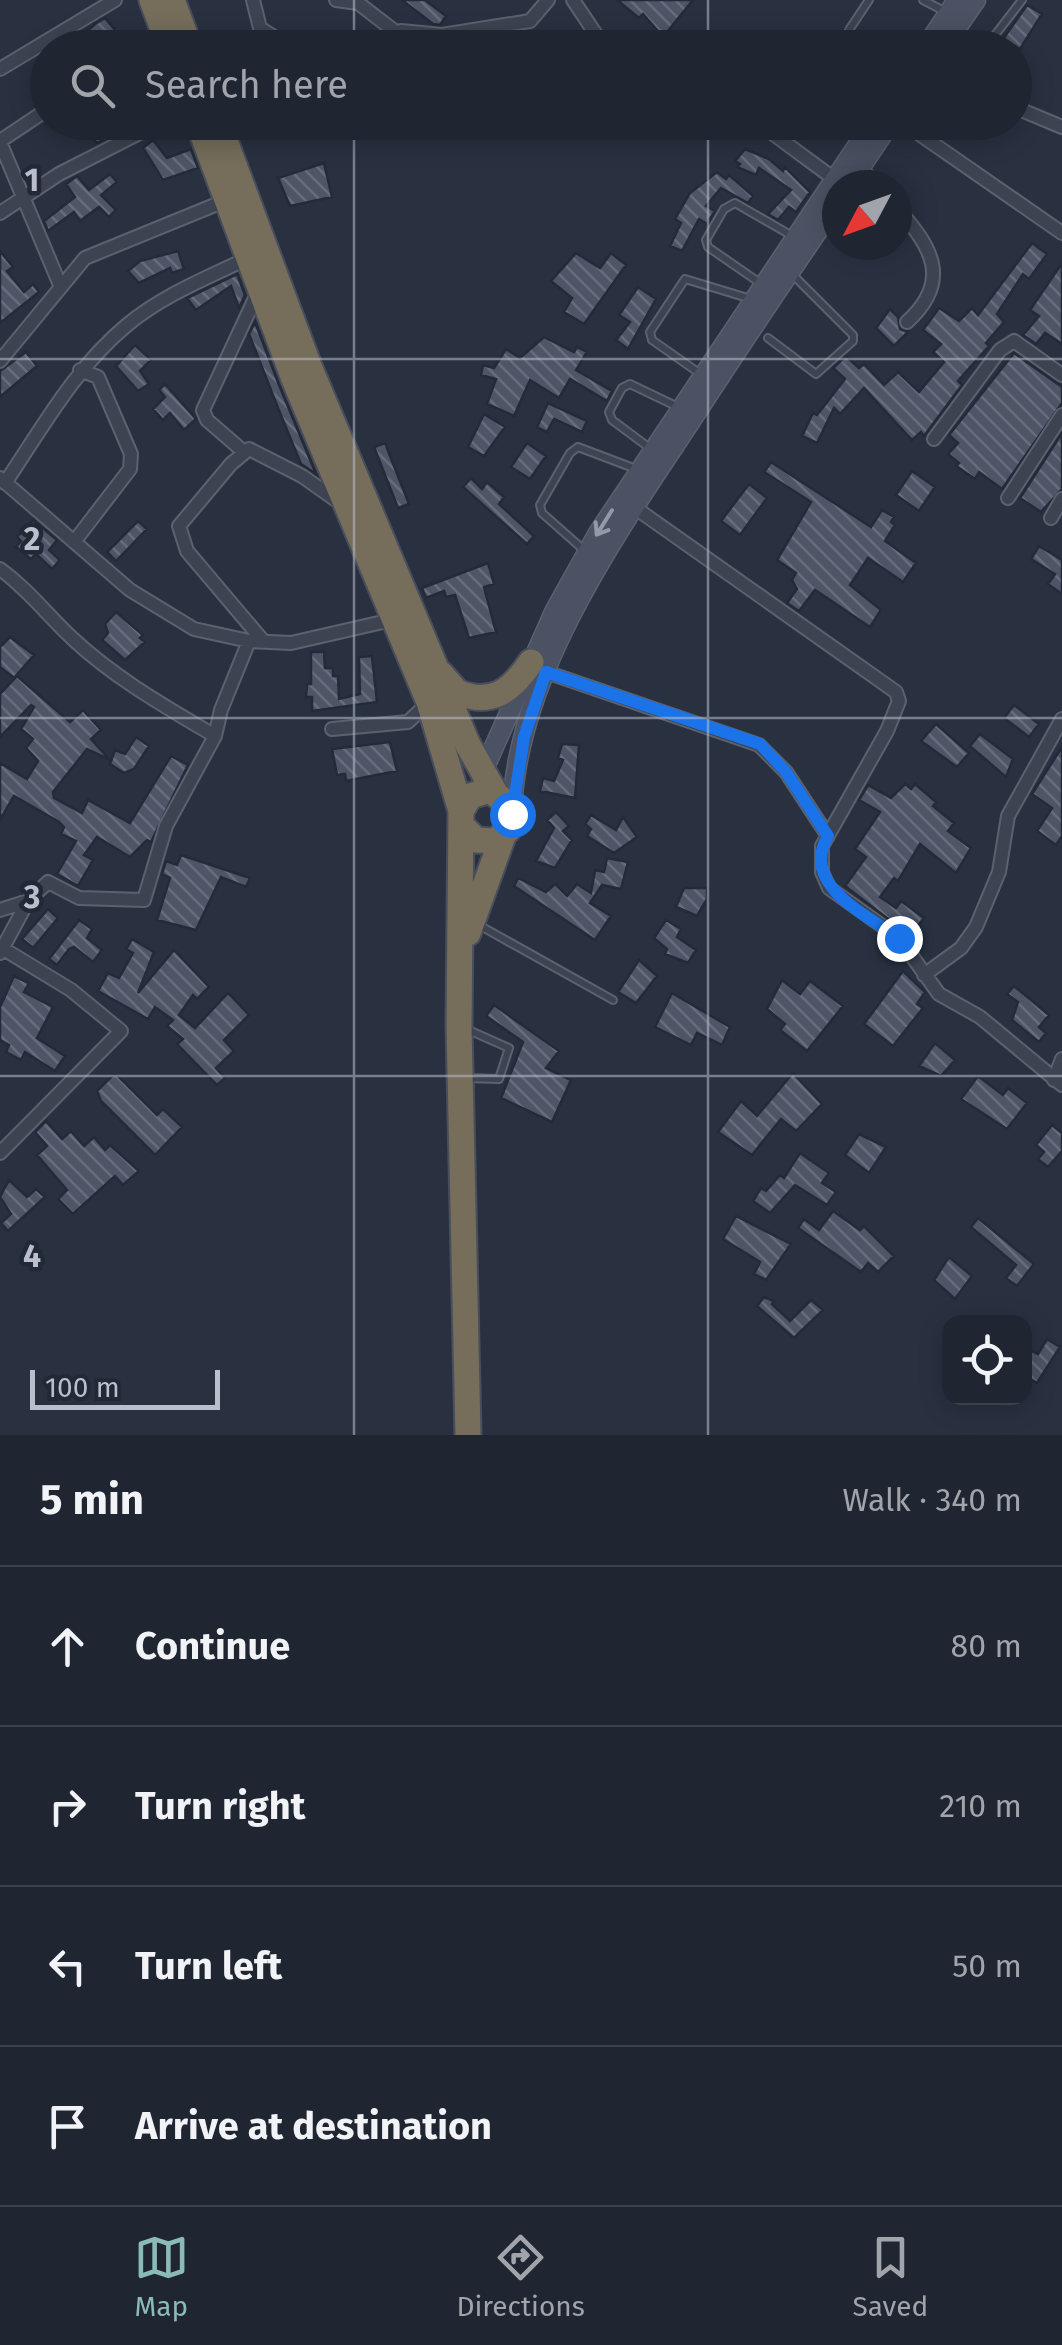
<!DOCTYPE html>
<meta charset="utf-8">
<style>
body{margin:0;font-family:"Fira Sans",sans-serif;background:#2c313d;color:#f1f3f6}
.controls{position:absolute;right:30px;bottom:30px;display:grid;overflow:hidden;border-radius:20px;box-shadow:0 5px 25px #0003}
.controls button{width:90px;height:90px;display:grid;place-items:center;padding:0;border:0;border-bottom:2px solid #3c424d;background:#1f2531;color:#f1f3f6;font:50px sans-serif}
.compass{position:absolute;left:822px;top:170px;width:90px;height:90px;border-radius:50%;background:#1f2531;box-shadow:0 5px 25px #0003;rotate:229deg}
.scale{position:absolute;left:30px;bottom:25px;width:190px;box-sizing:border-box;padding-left:10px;border:5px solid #babfcb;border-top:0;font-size:28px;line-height:35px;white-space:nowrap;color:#babfcb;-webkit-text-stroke:8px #222836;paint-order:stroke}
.stop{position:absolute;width:30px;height:30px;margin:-22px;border:8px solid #1a73e8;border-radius:50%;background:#fff}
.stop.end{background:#1a73e8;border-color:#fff;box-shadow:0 2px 10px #0008}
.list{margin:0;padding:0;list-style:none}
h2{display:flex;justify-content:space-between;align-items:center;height:130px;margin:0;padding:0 40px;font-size:42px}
h2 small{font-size:32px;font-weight:400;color:#a1a5ab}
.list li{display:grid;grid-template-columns:65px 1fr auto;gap:30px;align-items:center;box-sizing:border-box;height:160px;padding:0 40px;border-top:2px solid #3c424d}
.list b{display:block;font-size:38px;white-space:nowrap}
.list em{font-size:32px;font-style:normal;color:#a1a5ab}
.icon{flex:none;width:55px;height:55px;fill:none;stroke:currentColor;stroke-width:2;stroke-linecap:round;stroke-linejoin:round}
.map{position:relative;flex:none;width:1062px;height:1435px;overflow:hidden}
.search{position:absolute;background:#1f2531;box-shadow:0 5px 25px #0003;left:30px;right:30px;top:30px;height:110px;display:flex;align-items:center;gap:25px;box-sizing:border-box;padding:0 35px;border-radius:55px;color:#a1a5ab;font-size:38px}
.sheet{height:770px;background:#1f2531}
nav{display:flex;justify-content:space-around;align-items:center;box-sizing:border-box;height:140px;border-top:2px solid #3c424d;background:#1f2531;font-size:28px;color:#a1a5ab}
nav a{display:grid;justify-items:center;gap:5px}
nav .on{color:#8bbbb9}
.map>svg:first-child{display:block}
</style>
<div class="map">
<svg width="1062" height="1435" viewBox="0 0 1062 1435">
<defs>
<pattern id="building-back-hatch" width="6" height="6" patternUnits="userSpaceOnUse" patternTransform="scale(2.5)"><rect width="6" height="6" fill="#4d5567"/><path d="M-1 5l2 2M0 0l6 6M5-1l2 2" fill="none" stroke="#656c7b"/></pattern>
</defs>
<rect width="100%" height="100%" fill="#293141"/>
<path fill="url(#building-back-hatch)" stroke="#242a38" stroke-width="2.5" d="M402,0H425L446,16L440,25L433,24Z
M617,0H693L663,37L643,14L639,18Z
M1027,5L1042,14L1020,49L1003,39Z
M105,18L130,48H69L95,24Z
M80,122H112L117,128L123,122L134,125L97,143Z
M153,140L167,158L191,149L198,168L163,180L143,148Z
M745,149L769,159L783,171L785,167L810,192L796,212L789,207L778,220L768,214L791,190L759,168L756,175L737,167L740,164L735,161Z
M324,163L332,197L290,206L278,178Z
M717,172L726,179L729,175L753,196L748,203L721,188L706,206L715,211L707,224L699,219L682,251L670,246L681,223L675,219L690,193Z
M110,174L117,182L101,195L116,210L109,217L99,207L80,221L74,212L48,231L44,221L75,197L66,184L77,176L89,190Z
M1032,243L1047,254L1029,279L1023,274L997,314L1004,322L986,343L989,346L958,381L962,385L924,436L921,432L912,440L864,388L840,414L834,408L817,443L802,436L813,413L817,415L845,379L833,368L846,356L859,368L864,364L884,385L898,372L919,392L944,362L933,352L941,344L923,330L939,308L959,321L972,308L978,315Z
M0,251L13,267L7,271L24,292L33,284L39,292L0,323Z
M178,251L184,269L172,273L170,268L139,283L128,271L140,261Z
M576,253L600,268L611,253L626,265L584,324L564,312L572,298L551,281Z
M1062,263V344L1045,333L1036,344L1023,335L1039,316L1030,310Z
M237,274L245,295L239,308L231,286L196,310L187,298Z
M638,287L656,299L628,349L616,340L630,322L619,315Z
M890,309L898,317L900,329L908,332L894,346L876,328Z
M255,322L279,385L316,474L301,464L278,408L249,334Z
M544,337L574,352L577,347L587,352L576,370L612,391L607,401L570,379L559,398L530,380L514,416L487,404L496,379L481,375L483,365L494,368L506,349L520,358Z
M135,345L151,360L140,371L149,384L138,391L116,366Z
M26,352L37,366L0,397V371Z
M1014,353L1062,387V403L1002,489L979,472L975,479L956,466L959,463L948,454L958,443L949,435Z
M165,384L196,419L184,430L170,413L163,420L153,409L165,397L159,390Z
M548,403L587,421L582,432L554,419L547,432L537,427Z
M484,414L505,427L484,456L468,447Z
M1062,433V489L1041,512L1020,498Z
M385,443L409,504L398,508L374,447Z
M527,443L546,456L530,479L511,467Z
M771,462L871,527L882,510L894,517L891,522L895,525L885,541L916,563L903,582L868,558L850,585L881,610L870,627L815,590L799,611L787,603L797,589L792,580L796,573L777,560L811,502L764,472Z
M912,471L935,487L919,511L896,495Z
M471,478L482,489L487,482L504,497L499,504L534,536L527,544L463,487Z
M749,484L767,498L740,535L721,521Z
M33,520L57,540L49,550L60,560L52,569L36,554L31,559L16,547L21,541L17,537Z
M138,521L147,529L116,561L107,552Z
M1039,546L1062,560V594L1048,584L1055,574L1031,559Z
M488,563L494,584L484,587L496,632L469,638L455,595L446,597L444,591L426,598L422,588Z
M116,612L143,635L140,638L145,642L125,660L102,640L108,633L105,624Z
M10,637L34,655L14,678L0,667V647Z
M311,652H324L325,668H333V676H338L339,699L360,694L359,657L372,656L377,702L312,711V697H306L307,684H311Z
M17,676L70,722L83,710L101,730L91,739L110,760L87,749L53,792L54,798L82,813L88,800L130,823L171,756L188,765L151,842L147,840L130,857L97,837L84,855L93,860L78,886L57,874L76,841L61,834L64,827L59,822L14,796L0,820V763L27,779L38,761L26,748L33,739L21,729L34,707L31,705L0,737V694Z
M1014,705L1039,724L1029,737L1004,718Z
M936,724L969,753L957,767L921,741Z
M980,734L1013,759L1006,777L970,746Z
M136,737L149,746L134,769L124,773L110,764L115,750L125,754Z
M390,742L397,771L346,781L345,774L337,775L332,749Z
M562,744L579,745L575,798L540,791L543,778L554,781L563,760L558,758Z
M1062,747V836L1056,845L1037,831L1052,808L1032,794Z
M905,784L911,789L915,784L936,802L933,806L954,823L948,831L971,848L956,873L920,844L898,881L894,878L880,897L896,908L901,901L924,918L910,936L845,886L866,857L855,849L880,812L859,800L868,785L891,798Z
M556,812L569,826L563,831L572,840L555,868L536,861L554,828L547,820Z
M591,815L616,830L623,817L637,837L614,853L587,836L591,829L585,824Z
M181,855L250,878L246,887L221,877L196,930L157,920L170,878L162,874L166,861L177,865Z
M607,858L628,862L621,889L602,885L590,903L611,916L595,940L514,886L518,878L546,892L555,884L567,896L577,884L591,893L595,870L604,872Z
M684,888H707V899L697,916L676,907Z
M48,909L58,918L33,948L22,939Z
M79,920L92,929L87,938L102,950L93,962L74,947L69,949L57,965L49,959Z
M666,920L681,929L677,937L696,950L688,963L665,954L667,949L654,938Z
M132,939L154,952L138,993L174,950L209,987L197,999L193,995L179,1015L195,1028L228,993L249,1015L224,1040L234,1051L216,1068L225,1078L217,1085L177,1044L183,1039L167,1026L173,1020L155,1007L148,1019L98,991L108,973L119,978L133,953L126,949Z
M639,960L657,976L636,1003L618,992Z
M903,971L925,992L917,1004L923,1008L893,1046L864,1024Z
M14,976L29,983L24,992L53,1007L37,1038L65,1056L55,1071L25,1052L21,1060L6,1052L9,1045L0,1040V1007Z
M782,980L800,994L810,981L843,1006L807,1051L780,1030L785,1024L767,1009Z
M1014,986L1049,1015L1039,1027L1046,1033L1039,1042L1012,1020L1018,1002L1007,994Z
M672,993L730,1027L722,1045L697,1033L691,1045L655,1027Z
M494,1005L559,1051L546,1068L571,1080L552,1122L501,1098L523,1042L486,1016Z
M935,1043L955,1060L941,1076L919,1066Z
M793,1073L822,1104L796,1131L781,1119L752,1155L718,1132L741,1101L757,1116Z
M113,1075L118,1076L157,1115L163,1109L182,1127L155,1155L101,1101L97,1091Z
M978,1076L1003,1095L1008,1088L1027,1103L1007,1129L961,1099Z
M46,1121L62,1139L71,1131L84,1146L94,1137L105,1150L110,1145L139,1171L123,1185L115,1176L73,1214L58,1199L67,1190L37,1155L47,1146L35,1132Z
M1052,1125L1062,1133V1151L1048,1167L1038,1159L1044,1152L1036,1145Z
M859,1134L886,1147L869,1173L845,1155Z
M800,1153L829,1173L822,1183L836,1192L827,1205L795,1185L770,1213L753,1201L761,1188L766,1191L780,1175L784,1178Z
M9,1180L27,1197L36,1189L45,1197L8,1231L1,1223L11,1214L0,1197Z
M833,1211L860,1230L864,1226L894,1256L878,1272L868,1263L861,1272L798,1228L804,1219L819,1230Z
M736,1216L791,1244L766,1280L754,1274L760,1262L723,1239Z
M978,1218L1034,1264L1017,1286L1006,1278L1016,1265L971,1227Z
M949,1257L972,1276L955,1299L934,1280Z
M764,1297L774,1301L772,1304L790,1321L811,1300L823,1310L794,1338L757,1306Z
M1047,1339L1060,1347L1037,1383L1024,1375V1347L1038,1354Z"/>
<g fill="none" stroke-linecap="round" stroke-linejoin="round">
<defs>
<path id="lane" d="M923,0L944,11
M950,39L974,48
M860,48L849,30L869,0
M985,48L1022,0
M760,283L708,247L706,240L724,209L735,203L794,237
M768,338L816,374L853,341V335L791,273
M702,375L652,340L650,332L685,279L751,299
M651,449L612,420L609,412L622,388L630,384L678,407
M585,551L542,513L540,505L570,453L578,447L636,469
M477,924L613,1000
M464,1028L509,1048L499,1079L465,1078"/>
<path id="street" d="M253,0L260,28L291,48
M336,0L358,3L397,33
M573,0L605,48
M383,48L401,31L442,35L530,21L548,0
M0,69L115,0
M1014,107L1062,127
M757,122L833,178
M902,122L1062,233
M0,141L48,109
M0,142L60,285
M861,168L876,185
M897,208C931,246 953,280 907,322
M0,213L59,174L161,122
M0,361L85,258L227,200
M934,439L1000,350L1014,341L1062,375
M244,452L207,420L203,410L259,290
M0,478L130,590L194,629L249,641L291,643L396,619
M5,483C42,428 75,368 127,325C163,295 207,278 248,258
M1008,498L1062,415
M634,507L896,692L899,701L887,731L822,846V872L829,888L899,938L939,994L980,1017L1062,1085
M1051,518L1062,499
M74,542L130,469L131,454L98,377L80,370
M0,569C29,590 48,616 73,639C116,679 166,707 215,736
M264,642L187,551L179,526L231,464L249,449L302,476L343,505
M546,672L759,745L786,772L828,836
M332,729L408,722L429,702
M0,910L28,901
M0,953L28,901L48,882L79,898L144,900L166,826L215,736L221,710L249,641
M924,975L961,948L976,927L999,872L1008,816L1062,719
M1054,1080L1062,1059
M0,1153L121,1031L71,990L2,948"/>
<path id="secondary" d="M925,48L957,0
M943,48L976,0
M849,185L891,122
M481,776L555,610L598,533L873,122
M512,814C515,677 616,534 689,424C737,350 787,276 837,203"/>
<path id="highway" d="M152,0L170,48
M172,0L190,48
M198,122L294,379L429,702L461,811
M218,122L309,366L468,745L494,791
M441,674L457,692C492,707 512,690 531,662
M463,827L476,840L495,841L508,830L510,806L490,790L470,796L461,811L459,1026L468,1435
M468,933L503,836"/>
</defs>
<use href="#lane" stroke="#5b616e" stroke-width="10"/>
<use href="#street" stroke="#5b616e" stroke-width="16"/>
<use href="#secondary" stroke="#5b616e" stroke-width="21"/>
<use href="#highway" stroke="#484e5b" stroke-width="29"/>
<use href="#lane" stroke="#3d4351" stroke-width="6"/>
<use href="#street" stroke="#3d4351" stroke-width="12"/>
<use href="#secondary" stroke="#4b5263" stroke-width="18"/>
<use href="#highway" stroke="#766e5b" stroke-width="25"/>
</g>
<defs><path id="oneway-shaft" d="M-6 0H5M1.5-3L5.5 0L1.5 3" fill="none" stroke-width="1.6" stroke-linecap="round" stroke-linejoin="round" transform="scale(2.5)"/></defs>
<use stroke="#9399a7" href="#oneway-shaft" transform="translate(604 523) rotate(122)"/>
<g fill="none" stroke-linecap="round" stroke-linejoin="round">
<path stroke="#1a73e8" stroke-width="12" d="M512,814L524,737L546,672L760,744L786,772L828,836C799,885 867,915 899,938"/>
</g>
<path fill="none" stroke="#babfcb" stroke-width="2.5" stroke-opacity="0.55" d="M354,0V48M708,0V48M354,122V1435M708,122V1435M0,359H1062M0,718H1062M0,1076H1062"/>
<g font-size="32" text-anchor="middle" font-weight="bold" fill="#babfcb" stroke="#222836" stroke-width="9" stroke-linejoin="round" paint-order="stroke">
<text x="32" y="191">1</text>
<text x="32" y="550">2</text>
<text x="32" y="908">3</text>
<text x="32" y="1267">4</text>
</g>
</svg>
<div class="controls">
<button><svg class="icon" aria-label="locate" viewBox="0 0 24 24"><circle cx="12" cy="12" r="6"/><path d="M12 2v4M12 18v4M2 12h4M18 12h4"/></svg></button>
</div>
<svg class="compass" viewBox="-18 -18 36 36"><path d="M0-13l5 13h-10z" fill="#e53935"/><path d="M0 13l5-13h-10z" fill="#a1a5ab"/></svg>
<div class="scale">100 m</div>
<div class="stop" style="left:512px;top:814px"></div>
<div class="stop end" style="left:899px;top:938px"></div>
<div class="search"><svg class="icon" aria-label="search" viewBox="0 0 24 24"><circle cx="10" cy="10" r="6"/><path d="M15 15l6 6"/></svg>Search here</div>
</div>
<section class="sheet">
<h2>5 min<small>Walk · 340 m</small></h2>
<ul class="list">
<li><svg class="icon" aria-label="ahead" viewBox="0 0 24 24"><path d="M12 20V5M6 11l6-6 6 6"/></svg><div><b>Continue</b></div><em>80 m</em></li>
<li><svg class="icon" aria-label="right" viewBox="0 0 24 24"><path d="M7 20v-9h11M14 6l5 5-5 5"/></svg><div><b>Turn right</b></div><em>210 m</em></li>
<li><svg class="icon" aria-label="left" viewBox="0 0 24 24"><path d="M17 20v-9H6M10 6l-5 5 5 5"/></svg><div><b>Turn left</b></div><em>50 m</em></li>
<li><svg class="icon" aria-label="arrive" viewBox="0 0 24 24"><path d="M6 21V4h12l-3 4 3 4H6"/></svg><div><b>Arrive at destination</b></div></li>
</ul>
</section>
<nav>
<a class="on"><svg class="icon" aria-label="map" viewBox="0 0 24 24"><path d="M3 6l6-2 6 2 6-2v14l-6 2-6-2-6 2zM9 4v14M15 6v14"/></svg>Map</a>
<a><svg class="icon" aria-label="directions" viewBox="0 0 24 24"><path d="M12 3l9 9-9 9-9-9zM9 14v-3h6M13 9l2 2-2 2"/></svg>Directions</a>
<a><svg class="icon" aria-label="saved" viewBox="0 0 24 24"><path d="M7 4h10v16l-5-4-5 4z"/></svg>Saved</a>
</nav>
